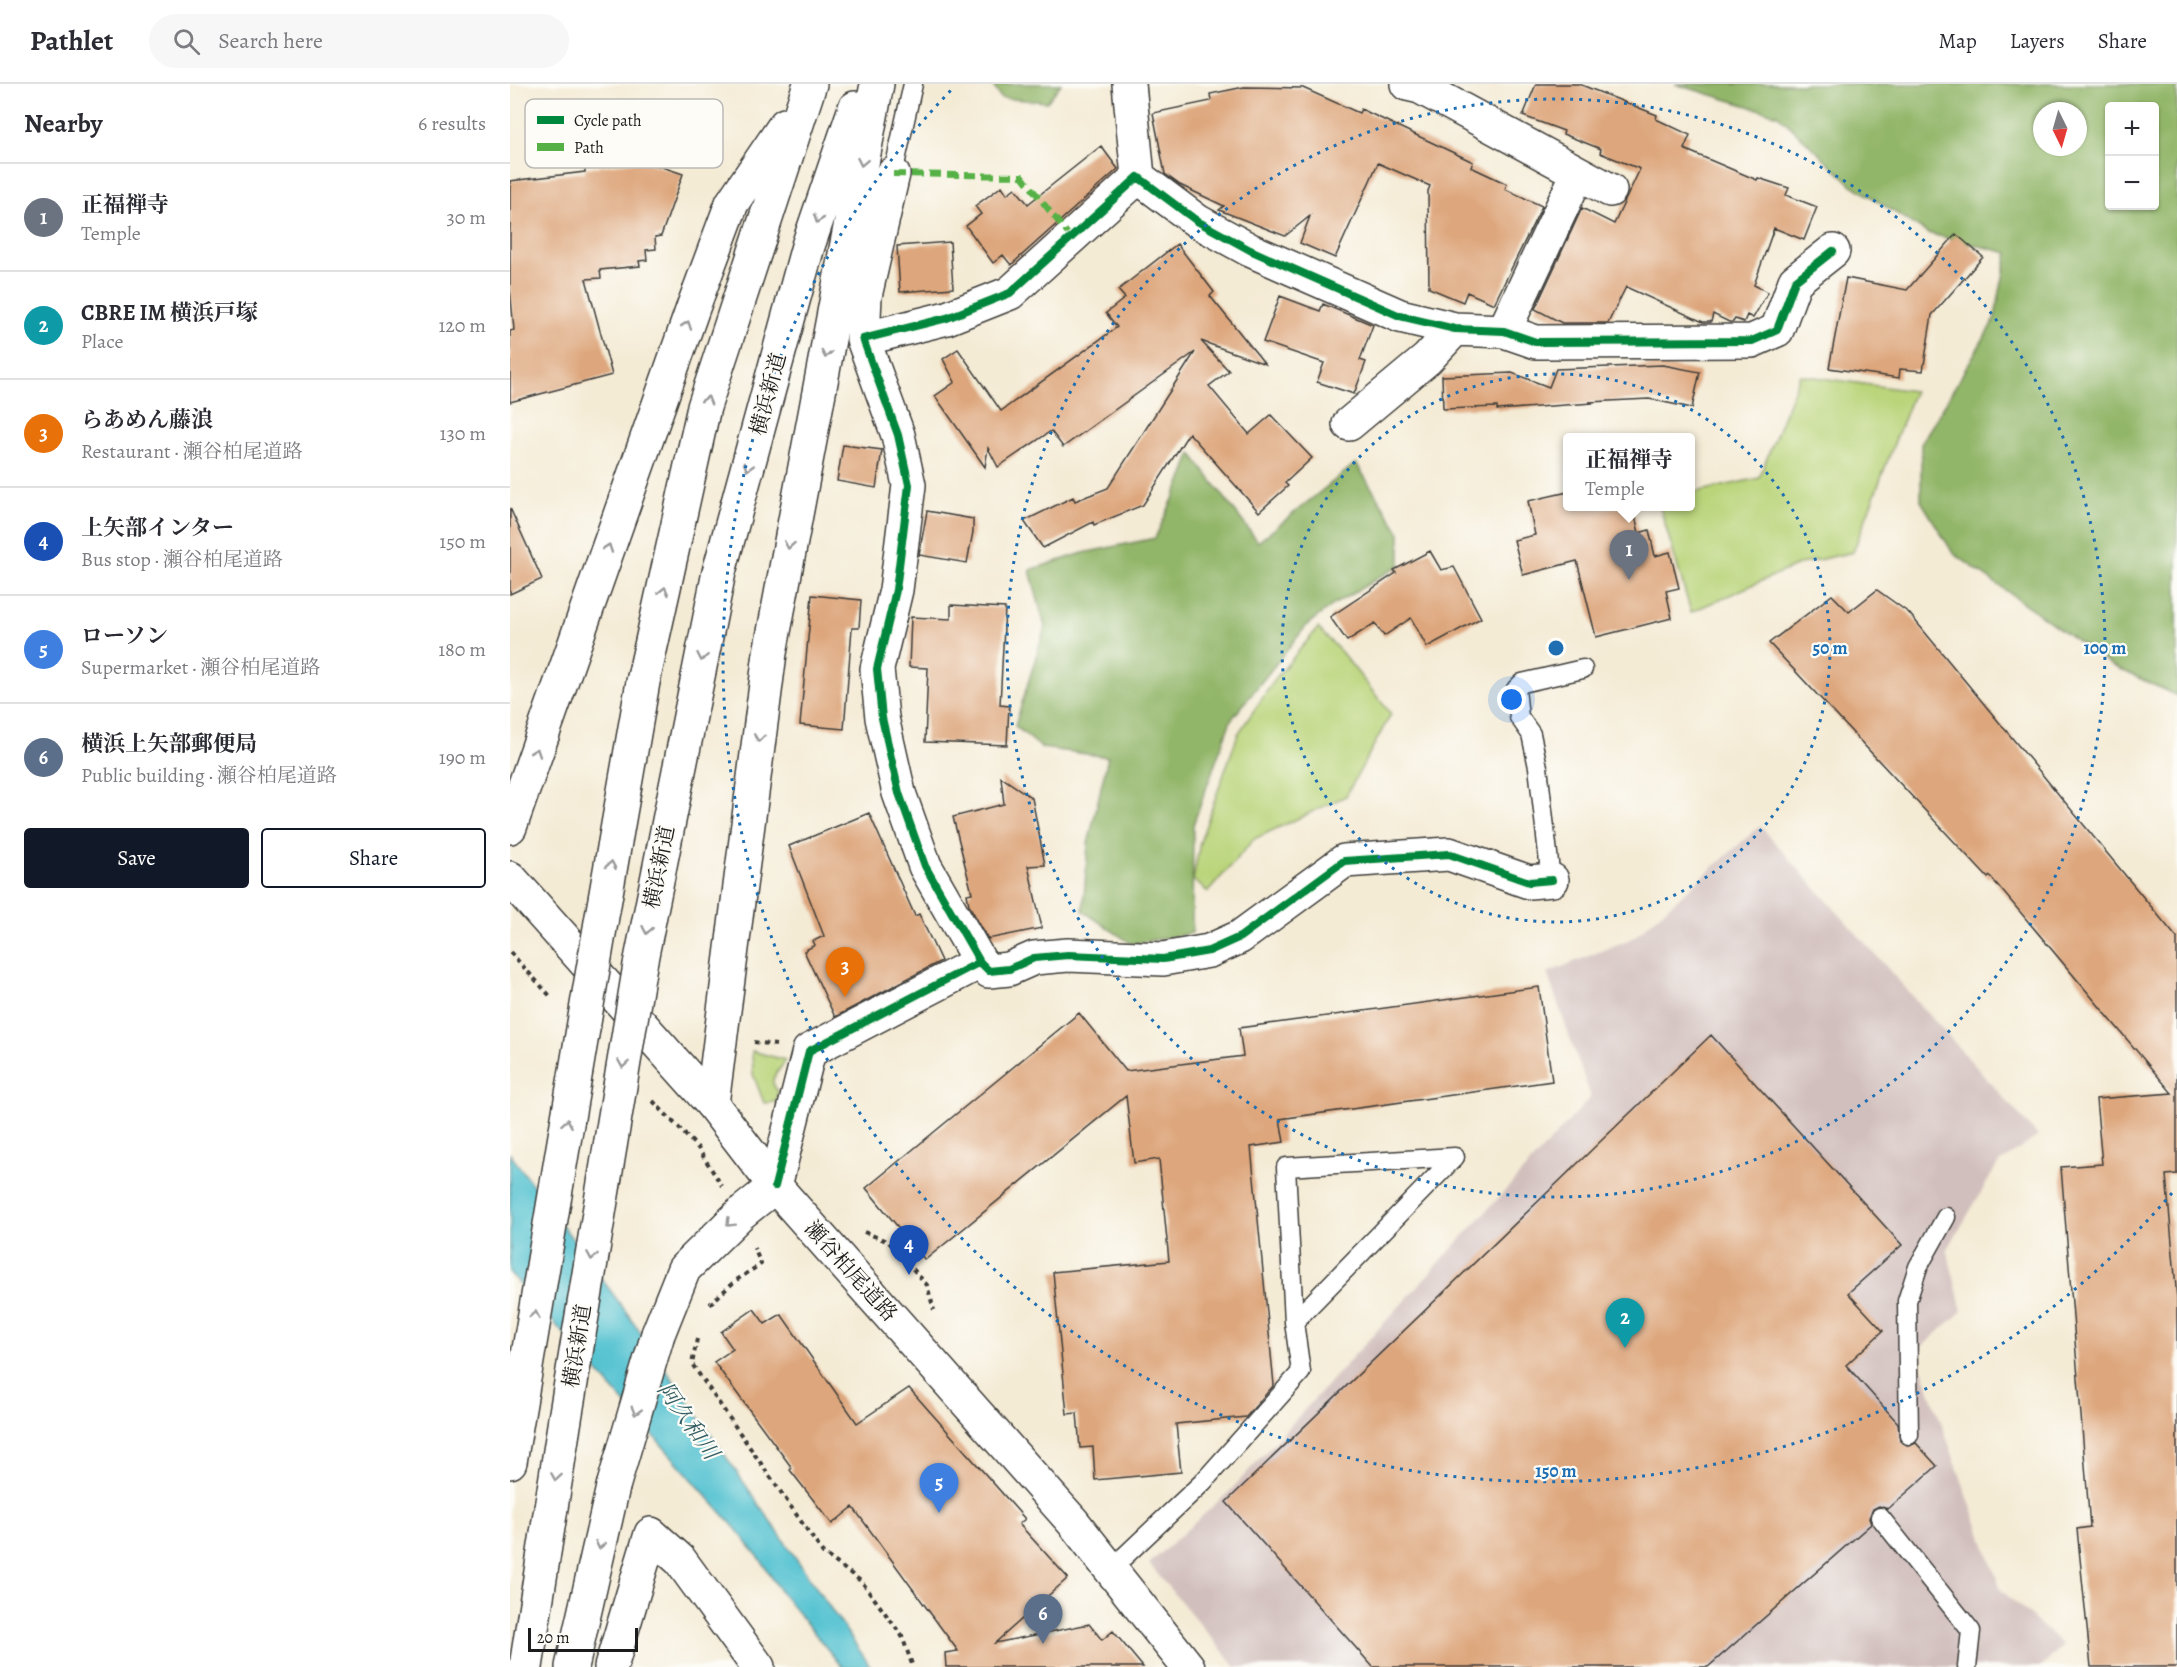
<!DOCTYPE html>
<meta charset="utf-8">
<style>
body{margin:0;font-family:Alegreya,"Noto Serif JP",serif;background:#f7f7f7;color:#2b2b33}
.controls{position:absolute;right:18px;top:18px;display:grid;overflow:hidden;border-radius:6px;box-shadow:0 2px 4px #0004}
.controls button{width:54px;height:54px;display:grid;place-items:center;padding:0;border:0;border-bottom:2px solid #e1e1e2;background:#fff;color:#2b2b33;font:30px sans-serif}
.compass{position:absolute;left:1523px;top:18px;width:54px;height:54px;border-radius:50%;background:#fff;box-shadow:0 2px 4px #0004;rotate:175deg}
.scale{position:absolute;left:18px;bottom:15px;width:110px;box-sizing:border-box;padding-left:6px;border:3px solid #1c1c1c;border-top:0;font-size:16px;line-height:21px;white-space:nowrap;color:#1c1c1c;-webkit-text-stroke:4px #fdfcf7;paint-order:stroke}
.you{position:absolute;left:1002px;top:616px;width:21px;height:21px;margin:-15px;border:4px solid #fff;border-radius:50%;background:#1a73e8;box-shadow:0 0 0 9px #1a73e833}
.badge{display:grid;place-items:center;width:39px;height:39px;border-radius:50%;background:#111827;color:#fff;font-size:20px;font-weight:700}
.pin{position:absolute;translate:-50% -50px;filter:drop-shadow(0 2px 3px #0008)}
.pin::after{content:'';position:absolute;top:32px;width:21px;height:18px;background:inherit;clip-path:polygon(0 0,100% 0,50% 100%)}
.popup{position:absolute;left:1053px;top:349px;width:132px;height:78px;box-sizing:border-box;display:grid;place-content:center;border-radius:6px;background:#fff;filter:drop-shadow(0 2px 4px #0005);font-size:20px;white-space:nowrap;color:#7c7c81}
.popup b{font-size:22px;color:#2b2b33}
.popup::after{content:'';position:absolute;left:50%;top:100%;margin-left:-12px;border:12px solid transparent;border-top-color:#fff}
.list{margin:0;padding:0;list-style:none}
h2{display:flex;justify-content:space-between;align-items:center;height:78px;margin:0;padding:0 24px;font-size:26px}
h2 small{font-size:20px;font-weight:400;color:#7c7c81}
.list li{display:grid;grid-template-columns:39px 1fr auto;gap:18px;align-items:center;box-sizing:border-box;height:108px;padding:0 24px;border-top:2px solid #e1e1e2}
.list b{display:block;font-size:22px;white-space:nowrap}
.list p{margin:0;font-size:20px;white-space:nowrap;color:#7c7c81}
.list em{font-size:20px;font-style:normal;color:#7c7c81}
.actions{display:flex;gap:12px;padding:18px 24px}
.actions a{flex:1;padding:14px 0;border:2px solid #111827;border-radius:6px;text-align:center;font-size:21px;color:#111827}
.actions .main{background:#111827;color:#fff}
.icon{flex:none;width:33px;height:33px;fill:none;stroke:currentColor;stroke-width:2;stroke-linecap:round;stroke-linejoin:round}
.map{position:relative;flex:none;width:1667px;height:1583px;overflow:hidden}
header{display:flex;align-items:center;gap:36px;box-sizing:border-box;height:84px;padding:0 30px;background:#fff;border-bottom:2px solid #e1e1e2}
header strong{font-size:28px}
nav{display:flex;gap:33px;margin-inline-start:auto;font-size:21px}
.search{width:420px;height:54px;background:#f7f7f7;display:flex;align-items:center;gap:15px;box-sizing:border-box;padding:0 21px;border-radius:33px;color:#7c7c81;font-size:22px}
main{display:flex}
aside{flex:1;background:#fff}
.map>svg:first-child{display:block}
</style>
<header>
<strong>Pathlet</strong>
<div class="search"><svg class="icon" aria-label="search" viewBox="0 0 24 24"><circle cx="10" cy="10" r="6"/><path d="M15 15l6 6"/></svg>Search here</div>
<nav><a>Map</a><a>Layers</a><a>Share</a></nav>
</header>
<main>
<aside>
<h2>Nearby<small>6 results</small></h2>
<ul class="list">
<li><span class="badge" style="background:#6b7280">1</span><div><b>正福禅寺</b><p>Temple</p></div><em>30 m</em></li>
<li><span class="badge" style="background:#0f9aa8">2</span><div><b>CBRE IM 横浜戸塚</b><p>Place</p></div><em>120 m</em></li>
<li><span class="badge" style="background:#e8710a">3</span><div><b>らあめん藤浪</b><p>Restaurant · 瀬谷柏尾道路</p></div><em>130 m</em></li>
<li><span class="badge" style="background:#1a4fb4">4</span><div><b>上矢部インター</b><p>Bus stop · 瀬谷柏尾道路</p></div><em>150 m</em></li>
<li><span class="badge" style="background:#3f7fe0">5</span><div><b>ローソン</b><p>Supermarket · 瀬谷柏尾道路</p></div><em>180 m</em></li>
<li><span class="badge" style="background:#5c6f8a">6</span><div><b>横浜上矢部郵便局</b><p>Public building · 瀬谷柏尾道路</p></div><em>190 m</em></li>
</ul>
<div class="actions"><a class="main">Save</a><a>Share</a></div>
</aside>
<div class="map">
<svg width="1667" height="1583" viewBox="0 0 1667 1583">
<rect width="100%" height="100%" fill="#fdfcf7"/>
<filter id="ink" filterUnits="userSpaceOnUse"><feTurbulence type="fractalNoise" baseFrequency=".0167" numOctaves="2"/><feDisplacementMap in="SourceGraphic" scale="12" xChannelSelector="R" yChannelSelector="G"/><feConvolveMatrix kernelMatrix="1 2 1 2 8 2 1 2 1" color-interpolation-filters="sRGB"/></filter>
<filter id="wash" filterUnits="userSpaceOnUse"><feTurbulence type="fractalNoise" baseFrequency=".008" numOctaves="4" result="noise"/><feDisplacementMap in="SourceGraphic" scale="24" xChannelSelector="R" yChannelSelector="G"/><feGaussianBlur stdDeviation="1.35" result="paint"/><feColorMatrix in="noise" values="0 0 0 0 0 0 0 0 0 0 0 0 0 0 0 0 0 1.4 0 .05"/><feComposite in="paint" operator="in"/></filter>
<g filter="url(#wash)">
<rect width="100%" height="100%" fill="#f4ebd5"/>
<path fill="#d1bfbd" d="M1250,742L1528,1052L1488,1080L1437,1166L1452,1227L1406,1268L1491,1506L1553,1561L1532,1583H726L639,1480L721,1406L1081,1013L1037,889L1123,854Z"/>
<path fill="#b9d479" stroke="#6a784a" stroke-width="1.5" d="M1290,291L1404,307L1343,468L1290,480L1181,528L1150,423L1180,422L1181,409L1249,394Z
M808,544L832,569L881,630L836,712L744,755L698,808L683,796L690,758L728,650L765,595Z
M242,967L275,976C271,988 255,994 268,1007L266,1018L254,1019L243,990Z"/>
<path fill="#92b669" stroke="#576942" stroke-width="1.5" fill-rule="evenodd" d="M482,0H551L537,18L491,14Z
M1165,0H1667V612L1601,581L1443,469L1411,417V360L1484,237L1498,169L1417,149L1342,101L1268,31ZM1600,22H1644V122H1600ZM1532,27H1568V63H1532Z
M681,369L748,458L846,379L890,449V481L823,521L797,541L721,636L683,741L682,849L622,860L573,827L578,760L598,673L532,664L505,642L535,543L520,486L573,469L645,454L674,391Z"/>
<path fill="#57c3d1" stroke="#3a7076" stroke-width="1.5" d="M0,1070L119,1232L361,1583H332L270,1507L251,1476L226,1445L0,1189Z"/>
<g id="blocks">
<path fill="#dda67b" d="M1026,0H1069L1147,31L1146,35L1180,51L1174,65L1247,96L1248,94L1279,104L1276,111L1307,123L1294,156L1264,144L1244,201L1258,208L1243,234L1237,231L1234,238L1225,235L1223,238H1219L1203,230L1201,238H1193L1116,203L1098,239H1052L1025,225L1072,124L1104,140L1130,85L1090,69L1091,65L1053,50L1054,47L1013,32Z
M734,3L793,4L849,29L851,25L963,78L961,83L997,100L995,105L1032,122L984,220L957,208L953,218L919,204L918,107L920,102L868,79L825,174L790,159L800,132L775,152L709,126L714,122L670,101L655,90L643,29L701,17L700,10Z
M591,62L608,85L501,181L493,171L483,179L456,142L471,130L465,122L492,102L497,110L505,104L518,120Z
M134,77L173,90L151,152L145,153L146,165L136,166L137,176L129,177L130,182L90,186L91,194L76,195L102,291L0,318V247L4,246L0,204V97L75,88V84Z
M1446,150L1473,173L1422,231L1413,287L1390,285L1389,294L1319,284L1336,194L1397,206Z
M440,158L443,204L390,208L387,162Z
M667,160L704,208L700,212L755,280L691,257L719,287L699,302L739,350L761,331L802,374L775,399L778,402L749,428L679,349L633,421L584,441L583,438L533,464L514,437L563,413L565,417L598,404L685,268L553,363L541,347L488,383L478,364L475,383L425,312L445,298L433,275L448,265L491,327L607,243L596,229L615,214L608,206Z
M770,212L810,227L813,220L863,241L850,276L856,278L844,310L807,298L814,279L753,258Z
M1153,281L1190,288L1182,324L1139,315L1079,318L1083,319L987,326V323L933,325L932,292L1002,289L1039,303L1046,285Z
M333,361L372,366L366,404L327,397Z
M1058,408V423H1123L1129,449L1139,446L1145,472L1160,468L1169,504L1156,507L1162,534L1086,553L1067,477L1013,491L1004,456L1025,451L1018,417Z
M0,424L32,495L0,510Z
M417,427L463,435V448L457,479L409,471Z
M920,467L931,486L944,483L971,534L917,563L901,534L874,552L865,539L837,557L820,533L886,489L884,486Z
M1367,506L1399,529L1667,854V1090L1656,1091L1667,1215V1583H1581L1567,1445L1580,1443L1551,1083L1592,1080L1586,1015L1662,1009L1480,792L1478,794L1259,559L1322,511L1339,528Z
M302,511L351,516L349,544H342L334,645L290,641Z
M441,521L495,524L490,621L499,622L497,661L415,658L418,584L399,583L401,533L441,535Z
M491,693L522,714L535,781L518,782L532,844L478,855L459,821L457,810L462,809L443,733L494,720Z
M359,729L405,832L409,830L431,877L325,933L294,867L305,861L303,857L314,852L279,762Z
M1029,903L1042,997L770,1035L774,1058L741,1063L764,1301L736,1333L666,1340L671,1388L585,1396L583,1363L570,1364L567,1329L557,1330L543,1188L659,1177L649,1075L624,1079L616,1012L415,1176L356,1104L569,929L616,987L733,972L729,944Z
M1201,951L1392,1161L1338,1209L1373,1247L1336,1281L1388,1339L1390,1357L1399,1362L1406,1359L1427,1382L1378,1425L1369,1422L1363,1425L1359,1434L1361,1440L1198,1583H863L716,1418Z
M244,1225L255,1240L271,1230L347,1339L399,1304L515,1435L509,1440L558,1494L485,1559L579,1540L592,1556L603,1547L633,1583H436L435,1569L448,1567L343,1423L322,1440L280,1386L282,1384L204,1278L223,1265L211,1248Z"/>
</g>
</g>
<g filter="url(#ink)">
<use href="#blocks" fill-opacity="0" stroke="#3c3b38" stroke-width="1.5"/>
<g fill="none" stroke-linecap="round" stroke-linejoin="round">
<defs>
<path id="lane" d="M383,90L403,0
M1041,796L1028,683L1021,650L1009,633L1006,605L1012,599L1073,585
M1399,1351L1397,1217L1408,1183L1436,1133
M1370,1433L1461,1547L1457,1583
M601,1485L693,1398L791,1288L784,1238L945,1073L776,1083L784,1238"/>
<path id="street" d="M619,0L628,93
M897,0L910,3L1100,106
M994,247L1068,89
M353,255L355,212L383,90
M839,340L917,275L945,245
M470,878L415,782L389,709L372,634L367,585L386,506L399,401L388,351L353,255L437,234L500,209L628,93L687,137L740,166L890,232L945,245L994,247L1026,258L1242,257L1267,246L1285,197L1323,167
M265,1102L299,967L470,878L479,887L499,885L524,874L558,871L653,875L699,867L730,853L834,777L939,770L1019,798L1042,796
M101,1583L141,1450L170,1476L248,1583"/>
<path id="secondary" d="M0,794L202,1020L265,1102L563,1438L678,1583"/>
<path id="highway" d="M0,743L184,221L222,119L275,41
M91,838L133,598L194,323L300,0
M130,881L209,488L298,162L345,24
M202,1020L260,569L367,0
M148,1250L174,1185L230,1130L265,1102
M0,1378L15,1289
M16,1583L55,1335
M62,1583L103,1403"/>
</defs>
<use href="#lane" stroke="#3c3b38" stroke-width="21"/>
<use href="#street" stroke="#3c3b38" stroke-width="36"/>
<use href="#secondary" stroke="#3c3b38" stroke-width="36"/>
<use href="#highway" stroke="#3c3b38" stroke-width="36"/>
<path stroke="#3c3b38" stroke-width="4" stroke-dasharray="4.5 4.5" stroke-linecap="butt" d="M0,868L41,913
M244,958L266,961
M143,1017L188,1064L212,1102
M354,1148L379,1158L417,1201L424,1226
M200,1220L225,1197L251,1180L244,1164
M187,1255L182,1280L313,1469L352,1498L392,1552L403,1583"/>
<use href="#lane" stroke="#fff" stroke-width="18"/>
<use href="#street" stroke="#fff" stroke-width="33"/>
<use href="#secondary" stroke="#fff" stroke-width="33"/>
<use href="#highway" stroke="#fff" stroke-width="33"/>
<defs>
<path id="highway-bridge" d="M15,1289L91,838
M55,1335L130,881
M103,1403L148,1250"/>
</defs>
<use href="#highway-bridge" stroke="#3c3b38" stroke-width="36" stroke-linecap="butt"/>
<use href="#highway-bridge" stroke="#fff" stroke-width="33"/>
<path stroke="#55b145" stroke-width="6" stroke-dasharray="12 6" stroke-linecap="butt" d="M383,90L512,92L561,154"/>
<defs>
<path id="cycleway" d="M470,878L415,782L389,709L372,634L367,585L386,506L399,401L388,351L353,255L437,234L500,209L628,93L687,137L740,166L890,232L945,245L994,247L1026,258L1242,257L1267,246L1285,197L1323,167
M265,1102L299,967L470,878L479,887L499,885L524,874L558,871L653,875L699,867L730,853L834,777L939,770L1019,798L1042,796"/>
</defs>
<use href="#cycleway" stroke="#fdfcf7" stroke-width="11"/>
<use href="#cycleway" stroke="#00873e" stroke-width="8"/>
</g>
<defs><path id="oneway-chevron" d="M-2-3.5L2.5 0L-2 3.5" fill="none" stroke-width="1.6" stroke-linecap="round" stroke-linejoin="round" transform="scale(1.5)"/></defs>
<g stroke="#999">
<use href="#oneway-chevron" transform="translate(352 78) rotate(101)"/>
<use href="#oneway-chevron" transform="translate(308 135) rotate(109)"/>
<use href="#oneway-chevron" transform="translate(177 241) rotate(-71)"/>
<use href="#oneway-chevron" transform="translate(316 270) rotate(101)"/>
<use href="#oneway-chevron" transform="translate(197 316) rotate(-73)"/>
<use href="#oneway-chevron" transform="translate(238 383) rotate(105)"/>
<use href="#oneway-chevron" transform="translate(279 461) rotate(100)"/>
<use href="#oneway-chevron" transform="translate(98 464) rotate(-71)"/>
<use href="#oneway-chevron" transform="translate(154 507) rotate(-77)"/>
<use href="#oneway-chevron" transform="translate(192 573) rotate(101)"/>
<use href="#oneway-chevron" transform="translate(249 654) rotate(97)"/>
<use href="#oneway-chevron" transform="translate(26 668) rotate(-71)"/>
<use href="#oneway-chevron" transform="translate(101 781) rotate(-80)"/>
<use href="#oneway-chevron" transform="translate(137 846) rotate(101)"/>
<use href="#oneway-chevron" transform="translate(113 980) rotate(99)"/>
<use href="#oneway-chevron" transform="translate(57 1039) rotate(-80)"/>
<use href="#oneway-chevron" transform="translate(220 1139) rotate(135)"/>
<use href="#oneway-chevron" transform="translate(82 1172) rotate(99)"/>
<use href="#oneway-chevron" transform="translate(25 1231) rotate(-80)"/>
<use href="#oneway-chevron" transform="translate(126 1327) rotate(106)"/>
<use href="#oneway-chevron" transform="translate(46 1393) rotate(99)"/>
<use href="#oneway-chevron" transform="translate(90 1461) rotate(103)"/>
</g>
</g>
<g fill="none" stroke="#1f6fb2" stroke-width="3" stroke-dasharray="3 6">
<circle cx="1046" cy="564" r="274"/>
<circle cx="1046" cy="564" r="549"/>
<path d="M1662 1109A823 823 0 1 1 444 3"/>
</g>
<g text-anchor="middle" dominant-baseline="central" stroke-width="4.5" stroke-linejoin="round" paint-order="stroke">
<g font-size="21" fill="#1c1c1c" stroke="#fdfcf7">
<text transform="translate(258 310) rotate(-75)">横浜新道</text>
<text transform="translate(149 783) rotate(-79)">横浜新道</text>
<text transform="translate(341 1187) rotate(48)">瀬谷柏尾道路</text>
<text transform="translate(67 1262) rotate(-81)">横浜新道</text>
</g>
<g font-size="22" font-style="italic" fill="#345f64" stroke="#fdfcf7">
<text transform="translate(178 1337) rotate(55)">阿久和川</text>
</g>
</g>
<rect x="15" y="15" width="198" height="69" rx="9" fill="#fdfcf7" stroke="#bab9b5" stroke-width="1.5"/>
<rect x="27" y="32" width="27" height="8" fill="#00873e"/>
<rect x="27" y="59" width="27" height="8" fill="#55b145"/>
<g font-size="16" fill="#1c1c1c">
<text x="64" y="42">Cycle path</text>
<text x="64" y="69">Path</text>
</g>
<circle cx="1046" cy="564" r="9" fill="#1f6fb2" stroke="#fdfcf7" stroke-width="3"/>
<g font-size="18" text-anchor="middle" font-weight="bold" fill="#1f6fb2" stroke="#fdfcf7" stroke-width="4.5" stroke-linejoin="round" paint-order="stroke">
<text x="1320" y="570">50 m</text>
<text x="1595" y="570">100 m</text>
<text x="1046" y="1393">150 m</text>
</g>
</svg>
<div class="controls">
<button>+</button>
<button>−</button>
</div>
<svg class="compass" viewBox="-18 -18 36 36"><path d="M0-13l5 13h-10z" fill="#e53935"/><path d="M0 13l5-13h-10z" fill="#7c7c81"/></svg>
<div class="scale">20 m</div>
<div class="you"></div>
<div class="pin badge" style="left:1119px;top:496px;background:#6b7280">1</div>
<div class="popup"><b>正福禅寺</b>Temple</div>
<div class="pin badge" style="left:1115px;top:1264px;background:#0f9aa8">2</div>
<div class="pin badge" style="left:335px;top:913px;background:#e8710a">3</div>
<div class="pin badge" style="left:399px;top:1191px;background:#1a4fb4">4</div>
<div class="pin badge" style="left:429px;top:1429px;background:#3f7fe0">5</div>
<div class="pin badge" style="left:533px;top:1560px;background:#5c6f8a">6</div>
</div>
</main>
